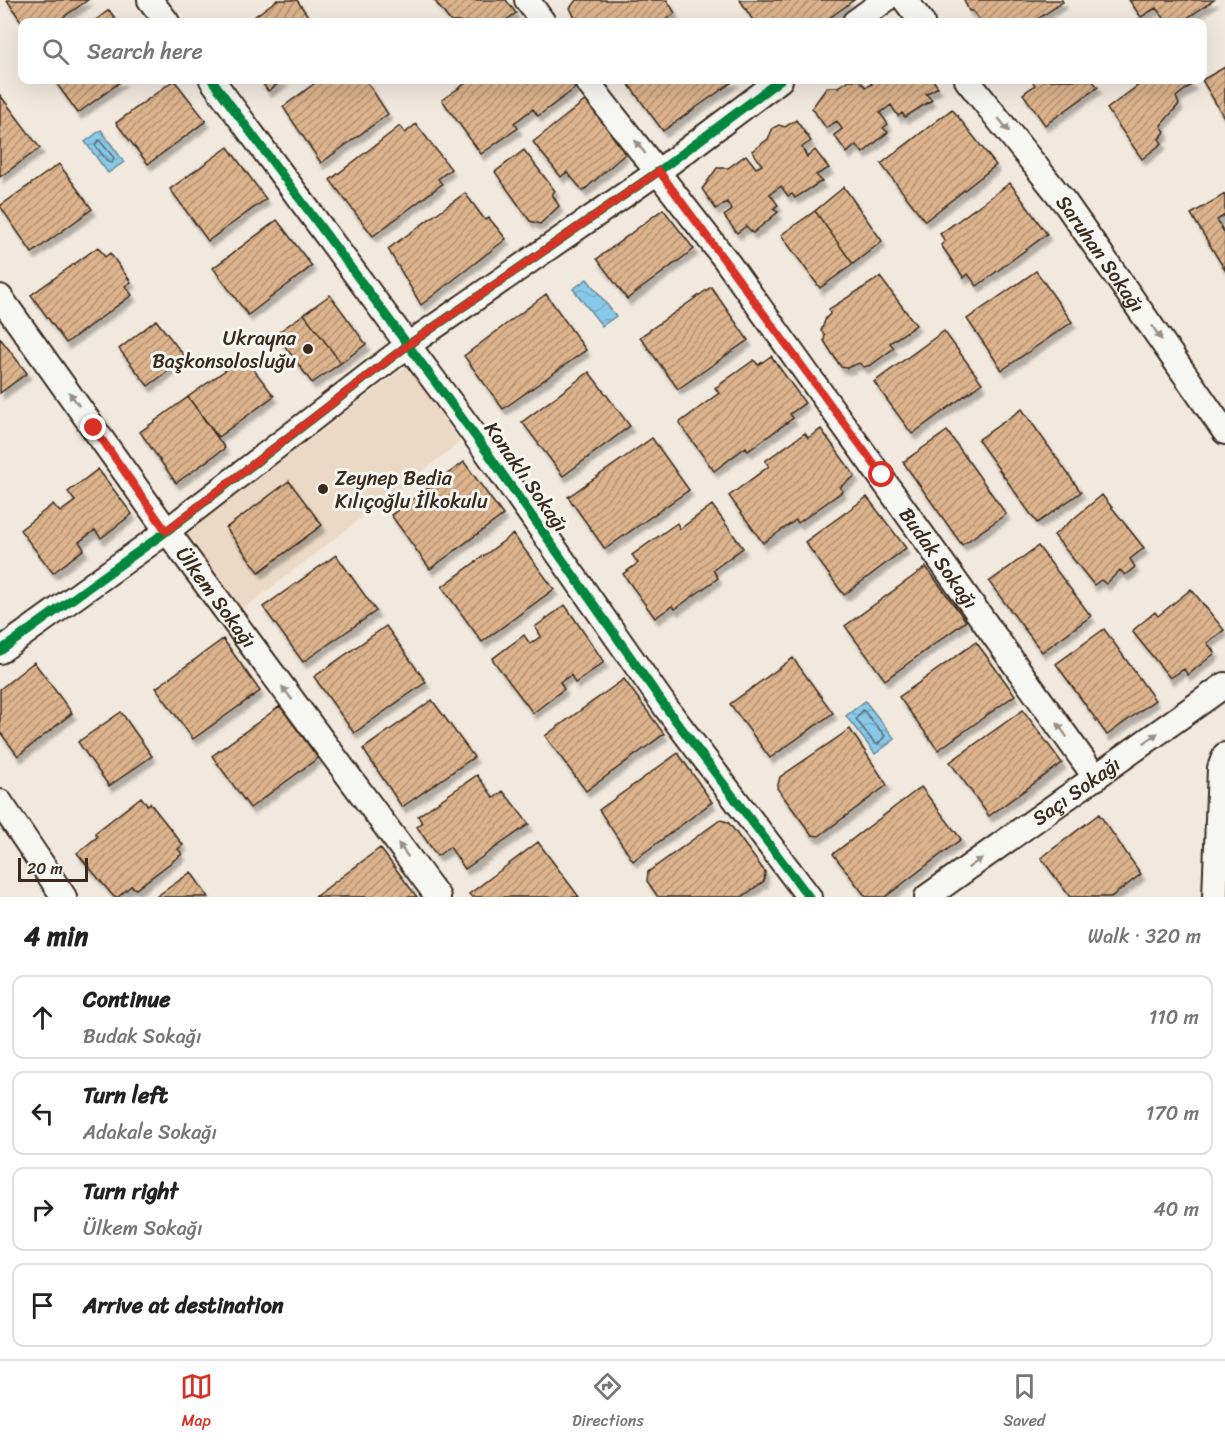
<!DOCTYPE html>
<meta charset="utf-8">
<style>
body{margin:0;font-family:Sriracha,sans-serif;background:#f6f6f6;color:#222}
.scale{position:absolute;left:18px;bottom:15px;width:70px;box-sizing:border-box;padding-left:6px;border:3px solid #3b2a1e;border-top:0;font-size:16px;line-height:21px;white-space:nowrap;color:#3b2a1e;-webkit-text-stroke:4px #f6f6f2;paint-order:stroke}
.stop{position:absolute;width:18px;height:18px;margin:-14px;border:4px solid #d93025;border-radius:50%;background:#fff}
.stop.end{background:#d93025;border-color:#fff;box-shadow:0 2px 6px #0008}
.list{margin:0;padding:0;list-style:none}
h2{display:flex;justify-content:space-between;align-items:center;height:78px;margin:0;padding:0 24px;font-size:26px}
h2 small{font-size:20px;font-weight:400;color:#767676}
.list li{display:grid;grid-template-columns:39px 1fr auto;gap:18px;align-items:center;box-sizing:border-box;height:84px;margin:0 12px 12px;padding:0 12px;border:2px solid #e0e0e0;border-radius:12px}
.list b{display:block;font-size:22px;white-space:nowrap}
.list p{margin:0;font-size:20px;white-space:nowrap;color:#767676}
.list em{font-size:20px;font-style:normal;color:#767676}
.icon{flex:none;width:33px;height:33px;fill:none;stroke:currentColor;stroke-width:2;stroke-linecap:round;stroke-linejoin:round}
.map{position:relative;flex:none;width:1225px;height:897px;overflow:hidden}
.search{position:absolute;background:#fff;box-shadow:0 6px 24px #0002;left:18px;right:18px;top:18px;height:66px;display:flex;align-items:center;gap:15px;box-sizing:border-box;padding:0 21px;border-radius:12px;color:#767676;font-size:22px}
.sheet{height:462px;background:#fff}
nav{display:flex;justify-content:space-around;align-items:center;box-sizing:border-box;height:84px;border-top:2px solid #e0e0e0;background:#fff;font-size:16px;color:#767676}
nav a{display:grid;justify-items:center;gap:3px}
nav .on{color:#d93025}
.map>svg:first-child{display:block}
</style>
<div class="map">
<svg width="1225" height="897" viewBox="0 0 1225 897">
<defs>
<pattern id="water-waves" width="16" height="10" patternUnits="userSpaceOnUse" patternTransform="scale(1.5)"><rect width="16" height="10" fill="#88c9e9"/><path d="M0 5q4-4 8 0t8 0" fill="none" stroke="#76adc7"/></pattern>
<pattern id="building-hatch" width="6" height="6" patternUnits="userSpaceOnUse" patternTransform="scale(1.5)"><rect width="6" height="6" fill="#ddb48d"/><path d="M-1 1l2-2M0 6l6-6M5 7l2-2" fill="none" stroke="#b49373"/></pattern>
<filter id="shadow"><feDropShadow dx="3.5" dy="6" stdDeviation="1.5" flood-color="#0004"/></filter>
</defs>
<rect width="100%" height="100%" fill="#f1e9de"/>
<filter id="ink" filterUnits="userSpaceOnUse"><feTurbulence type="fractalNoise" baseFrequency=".0167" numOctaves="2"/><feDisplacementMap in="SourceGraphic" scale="12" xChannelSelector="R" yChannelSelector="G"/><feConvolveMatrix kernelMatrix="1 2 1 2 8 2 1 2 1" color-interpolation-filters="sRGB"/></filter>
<g filter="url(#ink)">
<path fill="#ebd9c6" d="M408,365L460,442L242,610L184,535Z"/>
<path fill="url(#water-waves)" stroke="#698998" stroke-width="1.5" d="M101,130L124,162L108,173L85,142Z
M587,279L616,316L602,326L573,289Z
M865,701L895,739L875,754L846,716Z"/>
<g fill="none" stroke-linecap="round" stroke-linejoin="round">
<path stroke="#5a6a6f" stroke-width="1.5" d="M99,140L114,158L112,163L108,162L95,145Z
M863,710L885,736L878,744H875L856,719Z"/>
</g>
<path fill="url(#building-hatch)" stroke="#3b2a1e" stroke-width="1.5" filter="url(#shadow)" d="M7,0H88L56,22L22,23Z
M277,0H297L312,22H247Z
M434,0H506L516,13L503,22H451Z
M576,0H667L675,13L663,22H577L570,8Z
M740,0H854L824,22H754Z
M964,0H1062L1063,2L1033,22H981L973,11H969Z
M1129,0H1214L1181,22H1167L1156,8L1141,17Z
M109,10L118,22H93Z
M1225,67V119L1202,80Z
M54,80H123L78,113Z
M174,80L206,121L148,164L116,123Z
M260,80H284L268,91Z
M319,80H366L388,114L321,163L283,107Z
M470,80H571L577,87L538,116L533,109L514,123L518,128L481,154L442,100Z
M637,80H735L663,131L629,85Z
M849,80H859L866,87L872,84L868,80H933L938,87L926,94L932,100L905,117L902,113L898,116L891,105L880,113L888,124L883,128L888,132L863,153L856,145L847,153L834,135L842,129L837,121L826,128L812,108L827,87H838Z
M1031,80H1092L1098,87L1045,125L1023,94L1035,85Z
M1145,80H1189L1192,84L1176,97L1179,104L1161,125L1165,132L1159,139L1162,143L1142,159L1107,109Z
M0,95L40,148L0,177Z
M587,99L625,154L583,191L567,172L561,177L533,142Z
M952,109L996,165L925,221L881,164Z
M796,120L811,141L802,147L807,157L815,150L829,168L816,175L822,181L795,198L792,194L788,196L781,186L770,194L778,205L773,209L778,212L753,233L746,226L737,233L724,216L732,210L727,202L716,209L702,189L717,168H728L746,155L756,168L762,165L752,151L768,139L773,128L779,125L785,127Z
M416,124L451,169L438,179L442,184L373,236L330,180L400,126L405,133Z
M228,147L266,199L208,241L170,189Z
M524,150L555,191L552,194L559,206L540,224L530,221L495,172Z
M59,164L92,209L32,253L0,206Z
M1010,183L1047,234L977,286L968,274L964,278L941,245L945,241L940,234Z
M844,187L882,241L853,264L815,211Z
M465,193L485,220L489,218L506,239L421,305L388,249Z
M1225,194V215L1217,220L1225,234V270L1191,214Z
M663,209L694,249L627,299L597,259Z
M815,211L853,264L820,288L781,235Z
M277,220L312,266L248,315L213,268Z
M98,247L105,257L110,253L131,282L125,286L132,295L66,343L31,295Z
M1036,271L1072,322L1002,370L967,319Z
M880,277L916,325L890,343L894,348L871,365L864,367L859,363L847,368L841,367L824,341L825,335L821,331L826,318L830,314L829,309Z
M711,287L748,340L678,389L640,337Z
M546,294L586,350L503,409L464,356Z
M330,295L366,344L341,363L304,314Z
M304,314L341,363L312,383L276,334Z
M156,320L186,358L148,386L119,349Z
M944,331L982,383L912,434L874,382Z
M0,338L27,373L0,393Z
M771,356L805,403L790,414L793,418L748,451L746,447L714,471L679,423L719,393L715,388L754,360L758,365Z
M244,357L274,396L218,437L188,397Z
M589,372L630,426L563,476L522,422Z
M188,397L225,448L176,483L140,432Z
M1022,409L1081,492L1037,523L978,440Z
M821,429L855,476L840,487L843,491L798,523L796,520L763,543L729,496L769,466L765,461L805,433L808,438Z
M947,431L1006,514L962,545L903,462Z
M652,438L689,490L605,549L568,497Z
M464,462L503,515L430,569L391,515Z
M98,469L132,514L101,538L95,530L79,542L84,549L53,573L20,530L53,504L60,512L75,501L68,492Z
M289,481L322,525L259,572L226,528Z
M1102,495L1144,548L1130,559L1135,567L1125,575L1120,570L1106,584L1101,580L1094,585L1054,535Z
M867,497L906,548L844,595L805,542Z
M712,505L743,548L713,570L718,578L675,609L672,606L655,618L623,574L638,563L632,555L677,523L680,529Z
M513,534L554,589L482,642L442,587Z
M1038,546L1091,616L1042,652L989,582Z
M336,555L376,611L303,662L263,607Z
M926,567L966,621L885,680L845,626Z
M1191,589L1224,630L1207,643L1215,653L1188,675L1184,669L1170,678L1132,631L1155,612L1158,616Z
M565,605L604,662L575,683L571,675L560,682L564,689L533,713L492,659L524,635L530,644L541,636L535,627Z
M386,626L426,682L354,733L314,677Z
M1104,629L1155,700L1107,735L1056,664Z
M223,639L260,691L193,739L156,688Z
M976,642L1015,695L938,750L899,697Z
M793,658L833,713L770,758L730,704Z
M34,662L72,713L18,756L0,732V689Z
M624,679L664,734L586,791L545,736Z
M432,700L474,757L402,807L363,749Z
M280,706L318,758L250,808L212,756Z
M1023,710L1062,763L989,816L950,762Z
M121,712L152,756L109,786L78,742Z
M850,729L887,785L819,836L812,835L777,788L780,777Z
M678,753L712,802L633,861L599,810Z
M477,775L494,798L503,791L529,824L465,869L450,847L437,856L417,827L422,823L418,816Z
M921,787L961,839L885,897H866L833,854Z
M141,797L147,805L150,803L183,845L178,849L182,854L136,889L131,886L118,897H114L77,853L97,837L95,833Z
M1099,814L1141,874L1111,897H1070L1041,858Z
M720,820L728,822L765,872L764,881L742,897H658L647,881L648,872Z
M538,842L579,897H472L469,894Z
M380,848L417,897H315Z
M191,872L208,897H156Z"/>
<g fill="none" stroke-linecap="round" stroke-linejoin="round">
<defs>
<g id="minor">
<path d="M150,0L167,22"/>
<path d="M527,0L543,22"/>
<path d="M905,0L922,22"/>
<path d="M855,22L885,0"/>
<path d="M212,80L487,452L667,709L809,897"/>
<path id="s1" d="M586,80L725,259L1096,778"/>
<path id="s2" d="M967,80L1066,204L1225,432"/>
<path id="s3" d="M0,297L167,531L438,897"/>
<path d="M0,651L167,531L408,345L659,171L780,80"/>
<path d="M0,802L64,897"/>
<path id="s4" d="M927,897L1225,685"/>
<path d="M1215,897L1220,768L1225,755"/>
</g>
</defs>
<use href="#minor" stroke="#3b2a1e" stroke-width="28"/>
<use href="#minor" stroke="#f6f6f2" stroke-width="24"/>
<defs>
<path id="cycleway" d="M212,80L487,452L667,709L809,897
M0,651L167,531L408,345L659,171L780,80"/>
</defs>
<use href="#cycleway" stroke="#f6f6f2" stroke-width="13"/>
<use href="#cycleway" stroke="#00873e" stroke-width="9"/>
</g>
<defs><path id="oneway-solid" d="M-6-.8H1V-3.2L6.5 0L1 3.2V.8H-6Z" transform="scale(1.5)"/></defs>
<g fill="#989088">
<use href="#oneway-solid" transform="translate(1004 125) rotate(52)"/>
<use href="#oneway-solid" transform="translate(640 147) rotate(-128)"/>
<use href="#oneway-solid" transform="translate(1157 333) rotate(56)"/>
<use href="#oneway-solid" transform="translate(74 399) rotate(-126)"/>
<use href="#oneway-solid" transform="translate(287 693) rotate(-127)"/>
<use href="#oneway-solid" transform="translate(1062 730) rotate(-125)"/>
<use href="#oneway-solid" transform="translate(1151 738) rotate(-36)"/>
<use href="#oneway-solid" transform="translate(403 850) rotate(-126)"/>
<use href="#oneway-solid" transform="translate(975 863) rotate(-35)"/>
</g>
</g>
<g fill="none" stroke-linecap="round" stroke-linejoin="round" filter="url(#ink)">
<path stroke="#d93025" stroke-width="8" d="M94,428L166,531L408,345L659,171L882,475"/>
</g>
<g fill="#3b2a1e" stroke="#f6f6f2" stroke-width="2">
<circle cx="308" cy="349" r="6"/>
<circle cx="323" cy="489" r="6"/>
</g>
<g text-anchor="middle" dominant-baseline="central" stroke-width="6" stroke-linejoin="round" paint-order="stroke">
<g font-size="20" fill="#3b2a1e" stroke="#f6f6f2">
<text stroke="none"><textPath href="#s2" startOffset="219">Saruhan Sokağı</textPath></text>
<text transform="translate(526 477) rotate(55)">Konaklı Sokağı</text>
<text stroke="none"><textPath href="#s1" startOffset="594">Budak Sokağı</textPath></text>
<text stroke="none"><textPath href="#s3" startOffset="370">Ülkem Sokağı</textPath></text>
<text stroke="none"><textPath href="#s4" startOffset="183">Saçı Sokağı</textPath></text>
</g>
<g font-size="20" fill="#3b2a1e" stroke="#f6f6f2" text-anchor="end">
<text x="296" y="338">Ukrayna<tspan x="296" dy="23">Başkonsolosluğu</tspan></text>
<text x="335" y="478" text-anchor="start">Zeynep Bedia<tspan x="335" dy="23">Kılıçoğlu İlkokulu</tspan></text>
</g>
</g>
</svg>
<div class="scale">20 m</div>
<div class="stop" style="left:882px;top:475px"></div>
<div class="stop end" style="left:94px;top:428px"></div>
<div class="search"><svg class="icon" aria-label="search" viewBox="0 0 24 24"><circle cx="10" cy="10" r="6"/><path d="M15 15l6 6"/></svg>Search here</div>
</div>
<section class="sheet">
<h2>4 min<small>Walk · 320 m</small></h2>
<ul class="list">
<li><svg class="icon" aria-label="ahead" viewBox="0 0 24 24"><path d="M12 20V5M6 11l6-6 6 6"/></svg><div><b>Continue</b><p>Budak Sokağı</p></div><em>110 m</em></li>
<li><svg class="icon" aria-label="left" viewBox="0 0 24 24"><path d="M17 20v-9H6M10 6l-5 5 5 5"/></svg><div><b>Turn left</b><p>Adakale Sokağı</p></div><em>170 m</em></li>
<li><svg class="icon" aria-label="right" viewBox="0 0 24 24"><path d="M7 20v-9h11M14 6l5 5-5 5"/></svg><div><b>Turn right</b><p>Ülkem Sokağı</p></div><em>40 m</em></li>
<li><svg class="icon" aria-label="arrive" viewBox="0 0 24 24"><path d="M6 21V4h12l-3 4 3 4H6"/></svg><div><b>Arrive at destination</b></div></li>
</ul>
</section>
<nav>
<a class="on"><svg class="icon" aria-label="map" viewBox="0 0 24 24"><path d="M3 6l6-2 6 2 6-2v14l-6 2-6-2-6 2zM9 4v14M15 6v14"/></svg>Map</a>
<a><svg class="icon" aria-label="directions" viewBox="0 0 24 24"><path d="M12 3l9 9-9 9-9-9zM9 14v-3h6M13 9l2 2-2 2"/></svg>Directions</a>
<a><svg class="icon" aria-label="saved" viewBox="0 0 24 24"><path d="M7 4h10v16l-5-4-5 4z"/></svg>Saved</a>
</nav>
